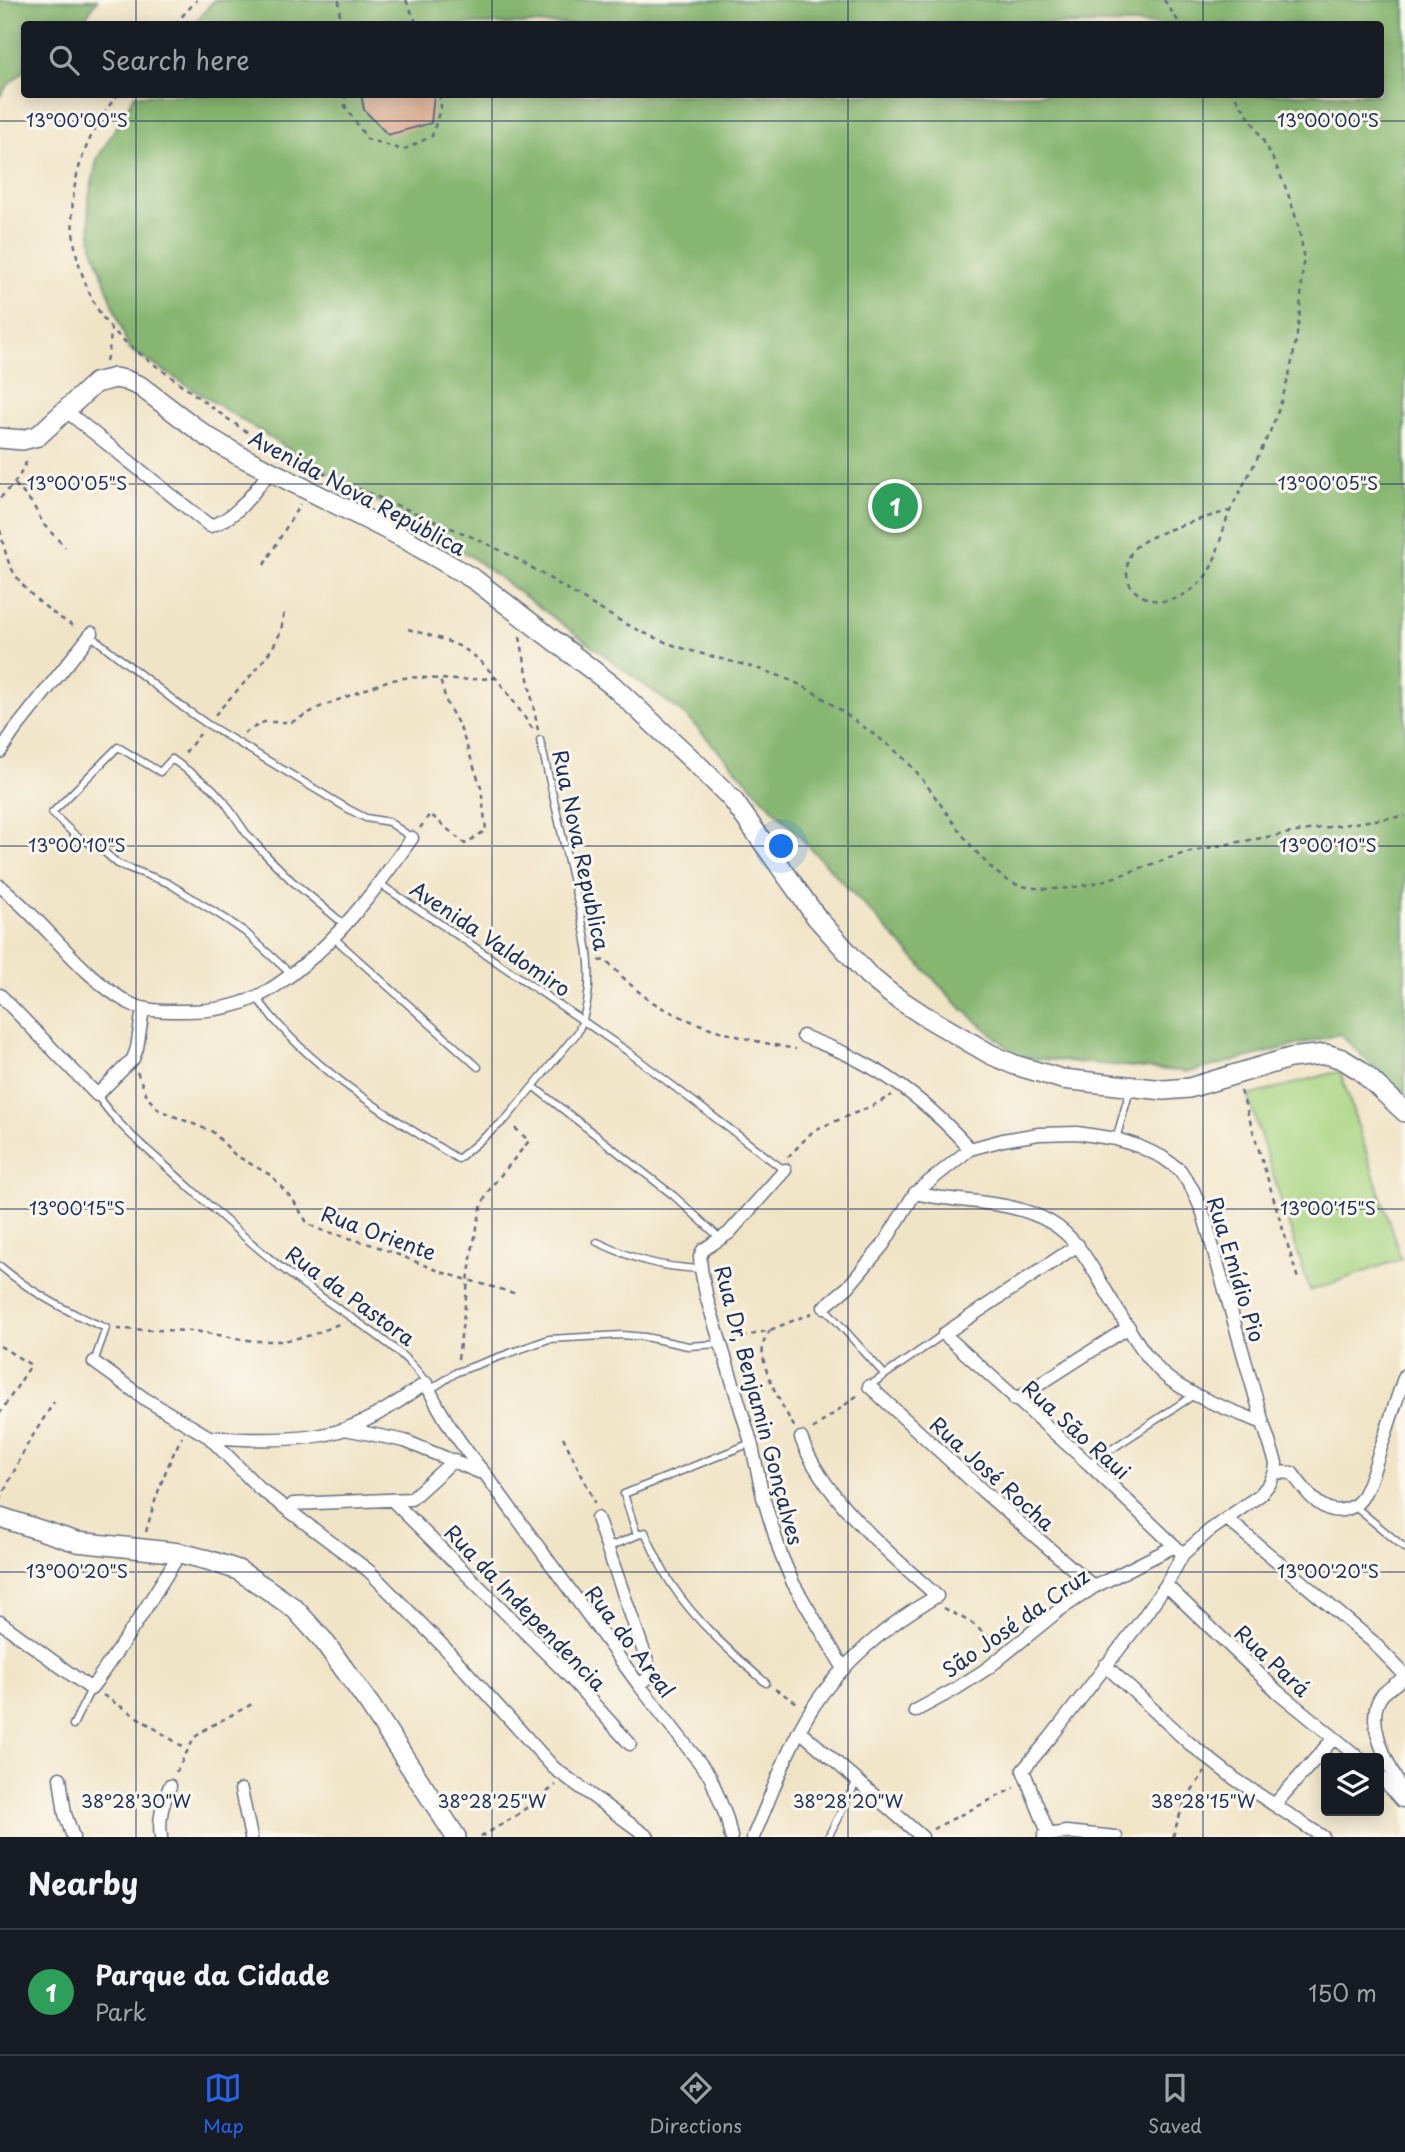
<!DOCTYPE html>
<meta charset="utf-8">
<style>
body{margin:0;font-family:"Playpen Sans",sans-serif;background:#20242c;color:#f1f3f6}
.controls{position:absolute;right:21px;bottom:21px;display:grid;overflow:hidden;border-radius:7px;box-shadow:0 4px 18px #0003}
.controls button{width:63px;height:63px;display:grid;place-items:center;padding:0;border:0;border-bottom:2px solid #363941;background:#171b24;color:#f1f3f6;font:35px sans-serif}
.you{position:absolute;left:782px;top:847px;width:24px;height:24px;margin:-18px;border:5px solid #fff;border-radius:50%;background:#1a73e8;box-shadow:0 0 0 10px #1a73e833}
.badge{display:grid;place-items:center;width:46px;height:46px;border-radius:50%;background:#2563eb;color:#fff;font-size:23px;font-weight:700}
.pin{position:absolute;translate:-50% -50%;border:4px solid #fff;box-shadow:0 2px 7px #0006}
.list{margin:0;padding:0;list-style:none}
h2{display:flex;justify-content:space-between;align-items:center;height:91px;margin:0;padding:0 28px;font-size:30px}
h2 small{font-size:23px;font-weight:400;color:#9ea1a6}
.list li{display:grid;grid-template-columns:46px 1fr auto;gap:21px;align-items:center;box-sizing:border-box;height:126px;padding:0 28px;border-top:2px solid #363941}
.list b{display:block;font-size:26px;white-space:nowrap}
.list p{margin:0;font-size:23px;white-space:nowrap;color:#9ea1a6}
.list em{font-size:23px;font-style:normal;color:#9ea1a6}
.icon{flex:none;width:38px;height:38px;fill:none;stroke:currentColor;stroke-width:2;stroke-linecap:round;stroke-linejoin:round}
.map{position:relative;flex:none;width:1405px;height:1837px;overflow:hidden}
.search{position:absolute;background:#171b24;box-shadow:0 4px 18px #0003;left:21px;right:21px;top:21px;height:77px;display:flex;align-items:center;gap:18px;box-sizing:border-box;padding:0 24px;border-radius:7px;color:#9ea1a6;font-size:26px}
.sheet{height:217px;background:#171b24}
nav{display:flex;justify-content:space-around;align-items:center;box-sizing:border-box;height:98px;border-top:2px solid #363941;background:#171b24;font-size:19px;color:#9ea1a6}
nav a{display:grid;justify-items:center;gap:4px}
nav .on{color:#2563eb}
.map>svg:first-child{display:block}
</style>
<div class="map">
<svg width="1405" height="1837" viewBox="0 0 1405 1837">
<rect width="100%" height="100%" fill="#fbf7ec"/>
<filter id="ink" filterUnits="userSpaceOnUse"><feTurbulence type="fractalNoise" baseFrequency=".0143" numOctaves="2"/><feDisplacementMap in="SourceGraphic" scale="14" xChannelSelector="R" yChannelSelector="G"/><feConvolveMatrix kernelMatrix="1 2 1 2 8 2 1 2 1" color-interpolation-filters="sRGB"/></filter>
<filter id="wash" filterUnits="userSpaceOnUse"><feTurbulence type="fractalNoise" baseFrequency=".00686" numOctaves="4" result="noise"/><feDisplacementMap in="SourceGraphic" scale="28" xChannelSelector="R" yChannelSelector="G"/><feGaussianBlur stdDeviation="1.57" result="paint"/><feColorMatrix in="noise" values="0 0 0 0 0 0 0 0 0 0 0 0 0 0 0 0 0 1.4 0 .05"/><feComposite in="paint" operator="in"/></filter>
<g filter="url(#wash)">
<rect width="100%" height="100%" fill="#f0e4c6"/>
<path fill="#a8d582" stroke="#628270" stroke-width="2" d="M1340,1071L1401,1259L1310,1291L1248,1096Z"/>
<path fill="#86b670" stroke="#507267" stroke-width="2" d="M0,0H97L86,17L79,24H24V71L8,85L0,96Z
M214,0H1405V1098L1340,1034L1190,1072L1019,1057L959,1006L684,714L470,556L298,455L129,349L92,245L88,202L97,159L135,95L1380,94V24H194Z"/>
<g id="blocks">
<path fill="#d7a285" d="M361,94H434L431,123L388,135L364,110Z"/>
</g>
</g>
<g filter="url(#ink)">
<use href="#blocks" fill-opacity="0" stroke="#666e82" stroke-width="2"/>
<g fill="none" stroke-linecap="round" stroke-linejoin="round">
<defs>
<path id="lane" d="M90,635L181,706L207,724L350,810L366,818L389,822L412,838
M380,884L466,941L627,1051L784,1170
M334,938L478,1067
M291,974L245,932L223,917L168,883L118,864L102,850L76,836L52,813L118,747L160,772L172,759L212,788L224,801L246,833L265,854L292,881L345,925
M257,998C307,1067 386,1114 458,1159L506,1119L578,1032C603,976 581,920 569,865C559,823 550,781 540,740
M534,1087L674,1196L721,1239
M97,1095C115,1123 143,1146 168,1168C216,1211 261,1255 314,1292C347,1316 406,1349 426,1383
M1116,1139L1130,1090
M597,1242C636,1260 658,1267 701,1269
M0,1266C31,1292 69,1313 106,1328L94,1362
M824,1307L885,1375
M869,1386L944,1334
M430,1390L457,1372L549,1339L622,1335L645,1337L688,1346L720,1344
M1089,1464L1194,1395
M1354,1506L1405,1548
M637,1535L624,1494L751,1443
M607,1548L645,1532C653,1550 661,1569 672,1585C696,1622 733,1654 766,1683
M73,1725L91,1689
M828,1837L857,1781"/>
<path id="street" d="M65,410L210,526C238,518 252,493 270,472
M0,752L14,731L92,633
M0,886C44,920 82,978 129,1003C146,1012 168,1011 187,1011C245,1011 272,992 314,956C353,921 382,880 412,838
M0,995L97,1095L133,1059L137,1048L143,1009
M803,1036C821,1044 841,1050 858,1060C901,1082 938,1113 970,1149
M785,1170L729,1233L703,1250L700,1257L701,1269L707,1299L751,1442L763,1497L781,1555L793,1583L844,1669
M915,1193C960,1204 1008,1198 1050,1222C1075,1236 1089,1262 1103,1286C1120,1314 1137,1346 1159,1370C1180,1393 1233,1411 1263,1423
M1078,1245L944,1334L1089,1464L1183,1554
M824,1307L848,1287L883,1245L915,1193L970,1149L1003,1140L1039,1134L1077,1133L1116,1139L1138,1146L1162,1157L1180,1170L1193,1190L1203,1213L1263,1423L1276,1463L1275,1472L1270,1483L1260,1495L1209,1531L1183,1554L1166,1585L1140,1622L1050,1738L1023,1770L1049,1835
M94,1362L145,1399L209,1437L259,1488L369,1571L446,1649L554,1768L648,1837
M869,1386L984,1492L1094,1587
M1015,1400L1129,1327
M345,1429L405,1441L479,1472
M209,1437C248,1440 309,1442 345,1429C374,1419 401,1400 426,1383C442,1417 461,1446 486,1475L639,1685L710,1776L727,1819L731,1837
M1275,1472L1292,1473C1303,1487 1314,1505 1332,1510C1342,1512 1355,1508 1361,1499C1370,1486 1374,1468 1379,1453C1388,1427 1396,1401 1405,1375
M392,1500L566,1673L630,1744
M293,1504L411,1499L454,1460
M597,1518L652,1675L639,1685
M1227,1519L1372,1641L1405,1675
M1166,1585L1278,1692L1359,1758
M0,1622L91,1689L137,1622L180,1553
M1105,1665L1189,1743L1235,1779L1323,1837
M1405,1677C1398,1682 1389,1688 1383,1694C1360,1720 1393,1771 1405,1798
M915,1711L954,1690L988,1668L1058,1611L1094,1587L1175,1546
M800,1731L922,1837
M1379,1775L1402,1801
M60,1778L65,1814L73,1837
M241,1790L251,1837
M1275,1804L1334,1738
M1044,1836L1066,1832L1116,1837
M161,1837C158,1818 163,1803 170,1786
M753,1837C772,1795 786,1750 811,1710C840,1664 890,1622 937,1596C890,1554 823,1498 801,1438"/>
<path id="secondary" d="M0,438L22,440L38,436L95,383L115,378L125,380L140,386L206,436L238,455L402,537L475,580L612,685L701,768L732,799L817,918L868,975L891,994L923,1015L990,1054L1015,1065L1062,1079L1164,1090L1189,1088L1290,1058L1326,1054L1342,1059L1360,1070L1405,1112
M0,1517L77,1542L180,1553L208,1560L238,1570L267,1589L295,1609L323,1640L370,1705L456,1837"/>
</defs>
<use href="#lane" stroke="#666e82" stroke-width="9"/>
<use href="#street" stroke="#666e82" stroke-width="15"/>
<use href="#secondary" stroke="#666e82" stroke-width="22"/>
<path stroke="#666e82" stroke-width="2.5" stroke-dasharray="5 5" stroke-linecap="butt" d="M339,0L340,24
M406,0L417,24
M1164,0L1180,24
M175,24L197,0
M118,94C74,150 59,214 85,282C91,298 99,314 110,327C127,346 157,366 178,382C207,404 238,428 271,446C339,485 414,510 485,543C551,573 607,622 676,646C720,661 766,666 808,689C823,697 837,708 851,718C872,733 895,748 912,767C940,797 982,878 1022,886C1079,898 1129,870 1182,854C1210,847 1239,842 1267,837C1313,829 1359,822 1405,816
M345,94V106L367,139L403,150L432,136L441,106L439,94
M106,361L110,345L111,328
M15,484L32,503L44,525L65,547
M0,498C13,486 23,473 28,457
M1231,510C1209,517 1146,533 1133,550C1129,555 1127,563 1127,570C1125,595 1156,607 1177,598C1222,578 1214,544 1232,507C1248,475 1266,445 1278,411C1293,369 1300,325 1302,281C1302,272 1304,263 1303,254C1298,202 1265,136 1233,94
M0,530C3,541 5,553 9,563C21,591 52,614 77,628
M264,565L300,504
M408,629C427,635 447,639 464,649C490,663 517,707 534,731
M520,637L538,730
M215,715C235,691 268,662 280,633C282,627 283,619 284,612
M244,733L264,722H292L320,707L387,681L410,677L456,680L495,678
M185,753L200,734
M420,828L430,814L465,844L486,830L481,787L460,727L447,704L440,679
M599,961L606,960C620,975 634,989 651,1001C690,1026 750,1041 796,1049
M137,1072L148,1098L159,1110L213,1132L235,1155L272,1176L293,1200L308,1224L321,1230L376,1246L444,1273L517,1294
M1241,1091L1298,1279
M788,1157L814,1130L872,1106L892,1095
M117,1329L194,1331L254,1341H283L312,1335L341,1323
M770,1330C768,1334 764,1340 763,1345C759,1367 784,1409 795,1428
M732,1340L770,1330L812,1313
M0,1346L31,1365L0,1413
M458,1359L472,1251L482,1204L491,1187L529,1141L515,1128
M813,1429L858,1395
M563,1437L593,1498L594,1503
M0,1500L27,1445L54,1402
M146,1532C155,1499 165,1468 182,1437
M944,1608L972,1623L996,1644
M775,1689L799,1704
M103,1695L185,1748
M176,1772L195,1737L207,1728L254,1703
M933,1829L1014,1788
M481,1837L517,1815L556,1785
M1173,1837C1181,1808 1187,1795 1205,1772"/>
<use href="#lane" stroke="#fff" stroke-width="6"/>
<use href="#street" stroke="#fff" stroke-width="12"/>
<use href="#secondary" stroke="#fff" stroke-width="19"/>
</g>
</g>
<path fill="none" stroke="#1b2f5e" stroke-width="2" stroke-opacity="0.45" d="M136,0V24M492,0V24M848,0V24M1203,0V24M136,94V1837M492,94V1837M848,94V1837M1203,94V1837M0,121H1405M0,484H1405M0,846H1405M0,1209H1405M0,1572H1405"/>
<g text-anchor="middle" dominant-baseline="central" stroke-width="6" stroke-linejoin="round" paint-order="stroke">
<g font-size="21" fill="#1b2f5e" stroke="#fbf7ec">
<text transform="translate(358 492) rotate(28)">Avenida Nova República</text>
<text transform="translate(582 850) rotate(78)">Rua Nova Republica</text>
<text transform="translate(491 938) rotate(34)">Avenida Valdomiro</text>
<text transform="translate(379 1232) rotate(20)">Rua Oriente</text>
<text transform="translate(1237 1269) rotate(73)">Rua Emídio Pio</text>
<text transform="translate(351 1295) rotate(36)">Rua da Pastora</text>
<text transform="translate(760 1405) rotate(75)">Rua Dr, Benjamin Gonçalves</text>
<text transform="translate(1077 1429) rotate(42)">Rua São Raui</text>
<text transform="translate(993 1473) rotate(42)">Rua José Rocha</text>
<text transform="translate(526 1607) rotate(46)">Rua da Independencia</text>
<text transform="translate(1015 1622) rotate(-35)">São José da Cruz</text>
<text transform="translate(631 1641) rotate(53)">Rua do Areal</text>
<text transform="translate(1273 1660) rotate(43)">Rua Pará</text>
</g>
</g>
<g font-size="18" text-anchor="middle" fill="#1b2f5e" stroke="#fbf7ec" stroke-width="6" stroke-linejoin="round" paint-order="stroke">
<text x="77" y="127">13°00'00"S</text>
<text x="1328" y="127">13°00'00"S</text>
<text x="77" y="490">13°00'05"S</text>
<text x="1328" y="490">13°00'05"S</text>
<text x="77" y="852">13°00'10"S</text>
<text x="1328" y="852">13°00'10"S</text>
<text x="77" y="1215">13°00'15"S</text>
<text x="1328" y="1215">13°00'15"S</text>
<text x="77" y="1578">13°00'20"S</text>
<text x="1328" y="1578">13°00'20"S</text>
<text x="136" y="1808">38°28'30"W</text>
<text x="492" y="1808">38°28'25"W</text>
<text x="848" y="1808">38°28'20"W</text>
<text x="1203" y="1808">38°28'15"W</text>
</g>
</svg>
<div class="controls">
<button><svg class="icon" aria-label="layers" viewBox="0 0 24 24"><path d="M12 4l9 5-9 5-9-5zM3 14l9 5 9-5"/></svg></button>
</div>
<div class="you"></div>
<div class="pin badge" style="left:895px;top:506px;background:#2e9e5b">1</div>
<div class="search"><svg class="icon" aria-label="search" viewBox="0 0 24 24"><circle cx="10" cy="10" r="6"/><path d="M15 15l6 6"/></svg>Search here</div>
</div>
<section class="sheet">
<h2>Nearby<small></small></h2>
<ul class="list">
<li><span class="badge" style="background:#2e9e5b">1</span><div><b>Parque da Cidade</b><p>Park</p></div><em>150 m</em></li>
</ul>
</section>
<nav>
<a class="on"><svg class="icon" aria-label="map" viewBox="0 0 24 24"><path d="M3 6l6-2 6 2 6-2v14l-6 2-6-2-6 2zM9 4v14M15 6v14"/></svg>Map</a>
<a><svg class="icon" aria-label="directions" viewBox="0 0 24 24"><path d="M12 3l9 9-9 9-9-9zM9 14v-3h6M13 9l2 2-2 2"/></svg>Directions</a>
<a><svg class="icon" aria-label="saved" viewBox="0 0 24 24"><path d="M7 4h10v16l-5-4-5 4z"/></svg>Saved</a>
</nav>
